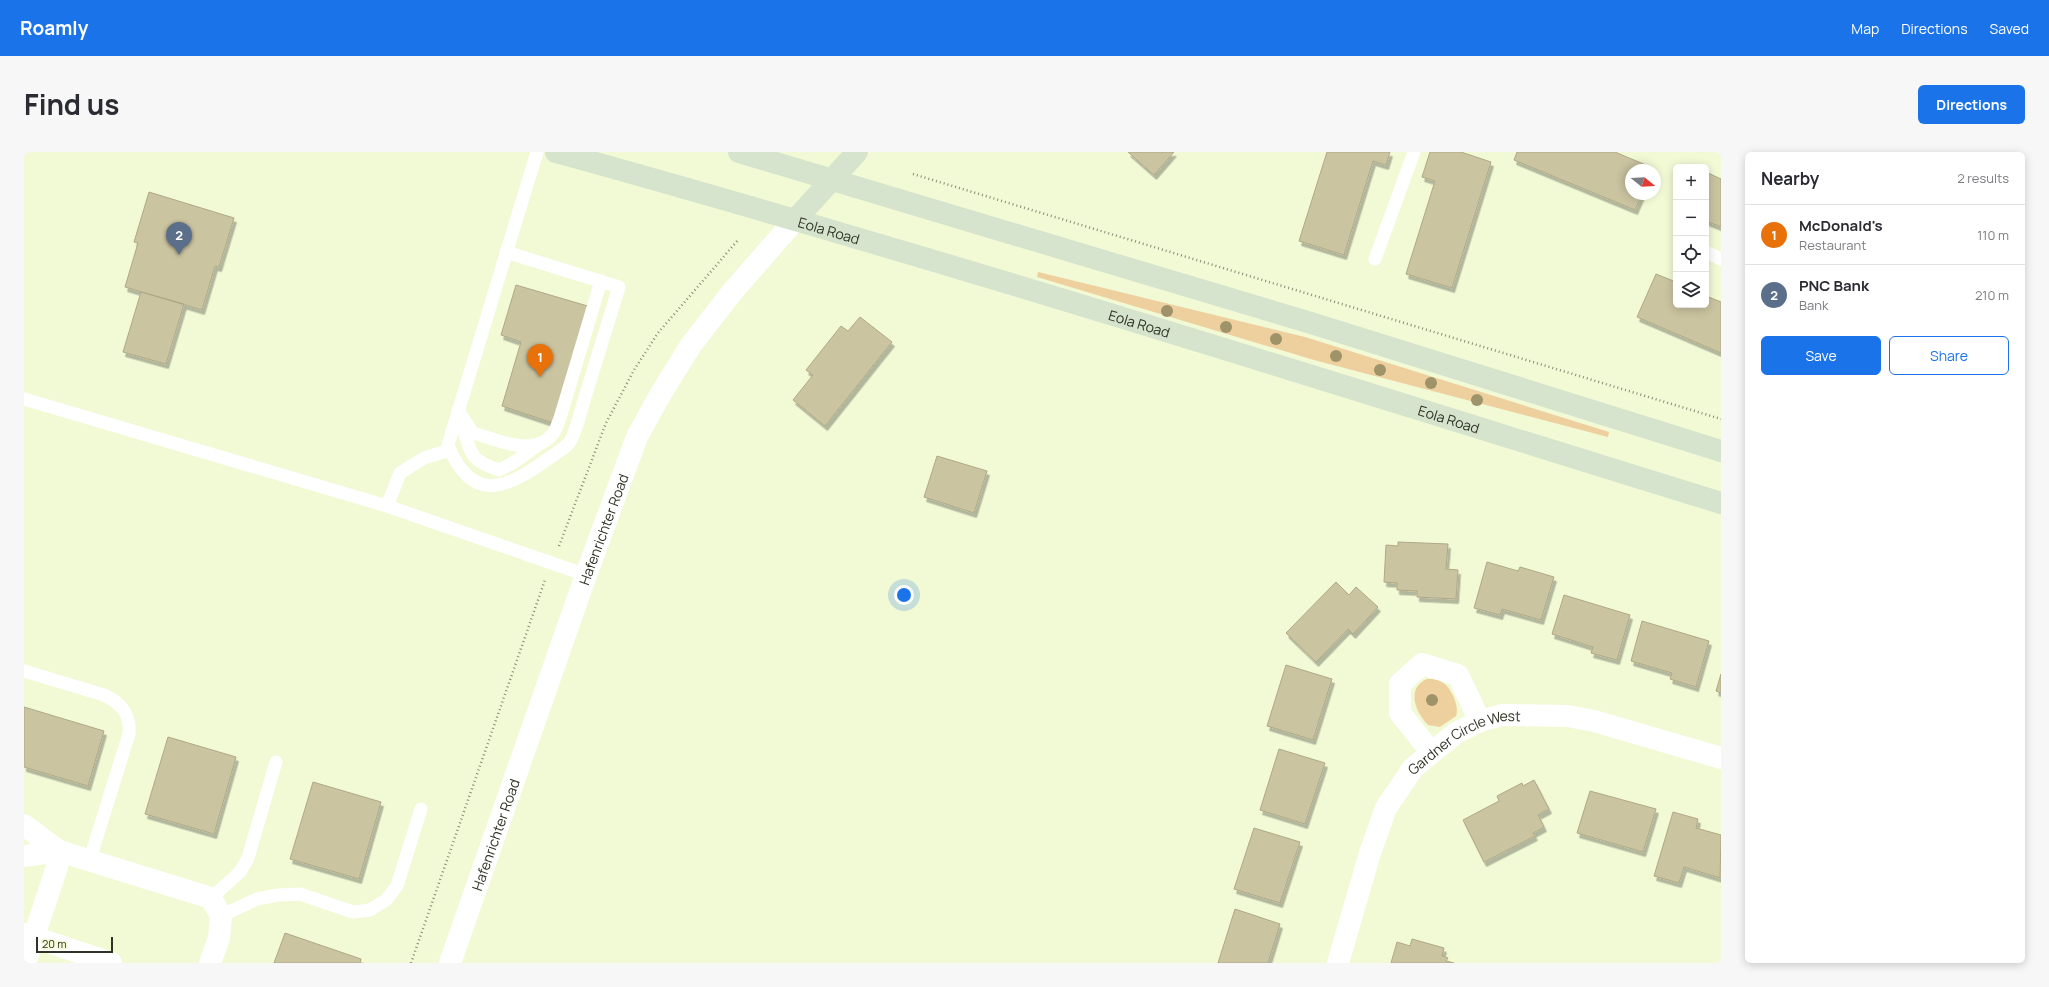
<!DOCTYPE html>
<meta charset="utf-8">
<style>
body{margin:0;font-family:Manrope,sans-serif;background:#f7f7f7;color:#2b2b33}
.controls{position:absolute;right:12px;top:12px;display:grid;overflow:hidden;border-radius:6px;box-shadow:0 2px 10px #0003}
.controls button{width:36px;height:36px;display:grid;place-items:center;padding:0;border:0;border-bottom:1px solid #e1e1e2;background:#fff;color:#2b2b33;font:20px sans-serif}
.compass{position:absolute;left:1601px;top:12px;width:36px;height:36px;border-radius:50%;background:#fff;box-shadow:0 2px 10px #0003;rotate:108deg}
.scale{position:absolute;left:12px;bottom:10px;width:77px;box-sizing:border-box;padding-left:4px;border:2px solid #2f3224;border-top:0;font-size:11px;line-height:14px;white-space:nowrap;color:#2f3224;-webkit-text-stroke:3px #f2f9d5;paint-order:stroke}
.you{position:absolute;left:880px;top:443px;width:14px;height:14px;margin:-10px;border:3px solid #fff;border-radius:50%;background:#1a73e8;box-shadow:0 0 0 6px #1a73e833}
.badge{display:grid;place-items:center;width:26px;height:26px;border-radius:50%;background:#1a73e8;color:#fff;font-size:13px;font-weight:700}
.pin{position:absolute;translate:-50% -33px;filter:drop-shadow(0 1px 2px #0008)}
.pin::after{content:'';position:absolute;top:21px;width:14px;height:12px;background:inherit;clip-path:polygon(0 0,100% 0,50% 100%)}
.list{margin:0;padding:0;list-style:none}
h2{display:flex;justify-content:space-between;align-items:center;height:52px;margin:0;padding:0 16px;font-size:17px}
h2 small{font-size:13px;font-weight:400;color:#7c7c81}
.list li{display:grid;grid-template-columns:26px 1fr auto;gap:12px;align-items:center;box-sizing:border-box;height:60px;padding:0 16px;border-top:1px solid #e1e1e2}
.list b{display:block;font-size:15px;white-space:nowrap}
.list p{margin:0;font-size:13px;white-space:nowrap;color:#7c7c81}
.list em{font-size:13px;font-style:normal;color:#7c7c81}
.actions{display:flex;gap:8px;padding:12px 16px}
.actions a{flex:1;padding:9px 0;border:1px solid #1a73e8;border-radius:6px;text-align:center;font-size:14px;color:#1a73e8}
.actions .main{background:#1a73e8;color:#fff}
.icon{flex:none;width:22px;height:22px;fill:none;stroke:currentColor;stroke-width:2;stroke-linecap:round;stroke-linejoin:round}
.map{position:relative;flex:none;width:1697px;height:811px;overflow:hidden;border-radius:6px}
header{display:flex;align-items:center;gap:24px;box-sizing:border-box;height:56px;padding:0 20px;background:#1a73e8;color:#fff}
header strong{font-size:19px}
nav{display:flex;gap:22px;margin-inline-start:auto;font-size:14px}
.intro{display:flex;align-items:center;justify-content:space-between;box-sizing:border-box;height:96px;padding:0 24px}
h1{margin:0;font-size:28px}
.button{padding:10px 18px;border-radius:6px;background:#1a73e8;color:#fff;font-size:14px;font-weight:700}
main{display:flex;gap:24px;padding:0 24px}
aside{flex:1;background:#fff;border-radius:6px;box-shadow:0 2px 10px #0003}
.map>svg:first-child{display:block}
</style>
<header>
<strong>Roamly</strong>
<nav><a>Map</a><a>Directions</a><a>Saved</a></nav>
</header>
<div class="intro"><h1>Find us</h1><a class="button">Directions</a></div>
<main>
<div class="map">
<svg width="1697" height="811" viewBox="0 0 1697 811">
<defs>
<filter id="shadow"><feDropShadow dx="2.5" dy="4.5" stdDeviation="0" flood-color="#0004"/></filter>
</defs>
<rect width="100%" height="100%" fill="#f2f9d5"/>
<path fill="#eecf9e" d="M1014,120L1281,185L1585,280L1584,285L1290,208L1013,125Z
M1403,527C1409,527 1414,527 1418,530C1427,535 1436,555 1432,564L1416,575L1404,573C1391,560 1382,536 1403,527Z"/>
<path fill="#cbc4a1" stroke="#afa886" filter="url(#shadow)" d="M1104,0H1150L1130,23Z
M1303,0H1366L1362,13L1349,9L1320,103L1275,89Z
M1406,0H1437L1467,10L1428,136L1382,122L1411,29L1398,25Z
M1493,0H1591L1629,16L1628,18H1607V42H1618L1611,58L1490,8Z
M1682,20L1697,27V75L1682,69Z
M125,40L210,66L195,115L191,114L178,158L101,135L114,91L110,90Z
M1632,122L1652,130V153H1682V144L1697,150V201L1613,165Z
M492,133L567,155L532,272L478,254L497,190L477,183Z
M117,140L160,152L142,212L99,200Z
M836,165L868,190L801,274L769,248L789,223L782,218L817,174L824,179Z
M913,304L963,319L950,361L900,345Z
M1374,390L1424,392L1422,417L1434,418L1432,447L1393,445V439L1373,438V431L1360,430L1362,393L1374,394Z
M1463,410L1494,419L1496,415L1530,425L1517,468L1478,457L1476,463L1450,456Z
M1312,430L1325,443L1332,435L1354,455L1329,482L1324,477L1292,510L1262,481Z
M1540,443L1606,463L1593,508L1567,501L1569,495L1528,482Z
M1618,469L1685,489L1672,535L1646,527L1648,521L1607,509Z
M1262,513L1308,527L1289,588L1243,574Z
M1697,522V541L1692,539Z
M0,555L80,579L64,634L0,615Z
M144,585L212,605L190,682L121,662Z
M1255,597L1301,611L1281,672L1236,658Z
M1510,628L1525,657L1514,663L1520,675L1509,681L1511,684L1460,710L1439,668L1475,649L1473,644L1498,631L1499,634Z
M289,630L357,650L335,727L266,707Z
M1566,639L1632,657L1619,700L1553,681Z
M1649,660L1674,667L1672,676L1697,683L1696,726L1660,715L1655,731L1630,724Z
M1230,676L1276,690L1256,751L1210,737Z
M1211,757L1256,772L1244,811H1194Z
M261,781L337,807L336,811H250Z
M1388,787L1420,796L1418,804L1424,806L1422,809L1430,811H1367L1373,790L1386,794Z"/>
<g fill="none" stroke-linecap="round" stroke-linejoin="round">
<path stroke="#878c74" stroke-width="2.5" stroke-dasharray="1 3" stroke-linecap="butt" d="M889,22L1697,267
M535,394L582,271L610,218L634,181L714,88
M387,811L521,428"/>
<path stroke="#fff" stroke-width="13" d="M482,100L595,135C584,170 573,206 562,242C557,257 554,274 547,288C543,296 529,303 521,309C480,339 447,350 424,293L513,0
M1682,100L1697,107
M1351,107L1390,0
M0,247L363,354L562,423
M434,258L449,281C472,287 509,306 528,283C532,279 534,271 536,266L577,129
M438,271C446,299 445,309 475,318L489,311L513,294
M363,354L376,321L400,306L426,298
M0,519L80,543C97,551 107,562 105,582L66,707
M187,746L216,720L224,706L252,610
M197,764L233,747L254,743L276,742L329,760L346,758L362,748L373,734L397,657"/>
<g stroke="#fff" stroke-width="22">
<path d="M1407,600L1376,561V532L1398,512L1434,523L1456,569"/>
<path d="M0,673L35,699L187,746L197,764L195,786L186,811"/>
<path d="M0,704L35,699"/>
<path d="M0,782L87,811"/>
<path d="M1,811L33,715L35,699"/>
<path id="s1" d="M426,811L562,423L613,285L636,243L667,193L709,139L772,67"/>
<path id="s2" d="M1314,811L1346,701L1362,656L1389,616L1432,581L1456,569L1478,563L1544,564L1570,569L1697,606"/>
</g>
<g stroke="#d6e4ce" stroke-width="22">
<path id="s3" d="M532,0C923,108 1309,231 1697,351"/>
<path d="M715,0L1287,171L1697,299"/>
<path d="M772,67L833,0"/>
</g>
</g>
<g fill="#9e9369">
<circle cx="1143" cy="159" r="6"/>
<circle cx="1202" cy="175" r="6"/>
<circle cx="1252" cy="187" r="6"/>
<circle cx="1312" cy="204" r="6"/>
<circle cx="1356" cy="218" r="6"/>
<circle cx="1407" cy="231" r="6"/>
<circle cx="1453" cy="248" r="6"/>
<circle cx="1408" cy="548" r="6"/>
</g>
<g text-anchor="middle" dominant-baseline="central" stroke-width="3" stroke-linejoin="round" paint-order="stroke">
<g font-size="14" fill="#2f3224" stroke="#f2f9d5">
<text stroke="none"><textPath href="#s3" startOffset="284">Eola Road</textPath></text>
<text stroke="none"><textPath href="#s3" startOffset="608">Eola Road</textPath></text>
<text stroke="none"><textPath href="#s3" startOffset="932">Eola Road</textPath></text>
<text stroke="none"><textPath href="#s1" startOffset="460">Hafenrichter Road</textPath></text>
<text stroke="none"><textPath href="#s2" startOffset="270">Gardner Circle West</textPath></text>
<text stroke="none"><textPath href="#s1" startOffset="136">Hafenrichter Road</textPath></text>
</g>
</g>
</svg>
<div class="controls">
<button>+</button>
<button>−</button>
<button><svg class="icon" aria-label="locate" viewBox="0 0 24 24"><circle cx="12" cy="12" r="6"/><path d="M12 2v4M12 18v4M2 12h4M18 12h4"/></svg></button>
<button><svg class="icon" aria-label="layers" viewBox="0 0 24 24"><path d="M12 4l9 5-9 5-9-5zM3 14l9 5 9-5"/></svg></button>
</div>
<svg class="compass" viewBox="-18 -18 36 36"><path d="M0-13l5 13h-10z" fill="#e53935"/><path d="M0 13l5-13h-10z" fill="#7c7c81"/></svg>
<div class="scale">20 m</div>
<div class="you"></div>
<div class="pin badge" style="left:516px;top:225px;background:#e8710a">1</div>
<div class="pin badge" style="left:155px;top:103px;background:#5c6f8a">2</div>
</div>
<aside>
<h2>Nearby<small>2 results</small></h2>
<ul class="list">
<li><span class="badge" style="background:#e8710a">1</span><div><b>McDonald's</b><p>Restaurant</p></div><em>110 m</em></li>
<li><span class="badge" style="background:#5c6f8a">2</span><div><b>PNC Bank</b><p>Bank</p></div><em>210 m</em></li>
</ul>
<div class="actions"><a class="main">Save</a><a>Share</a></div>
</aside>
</main>
